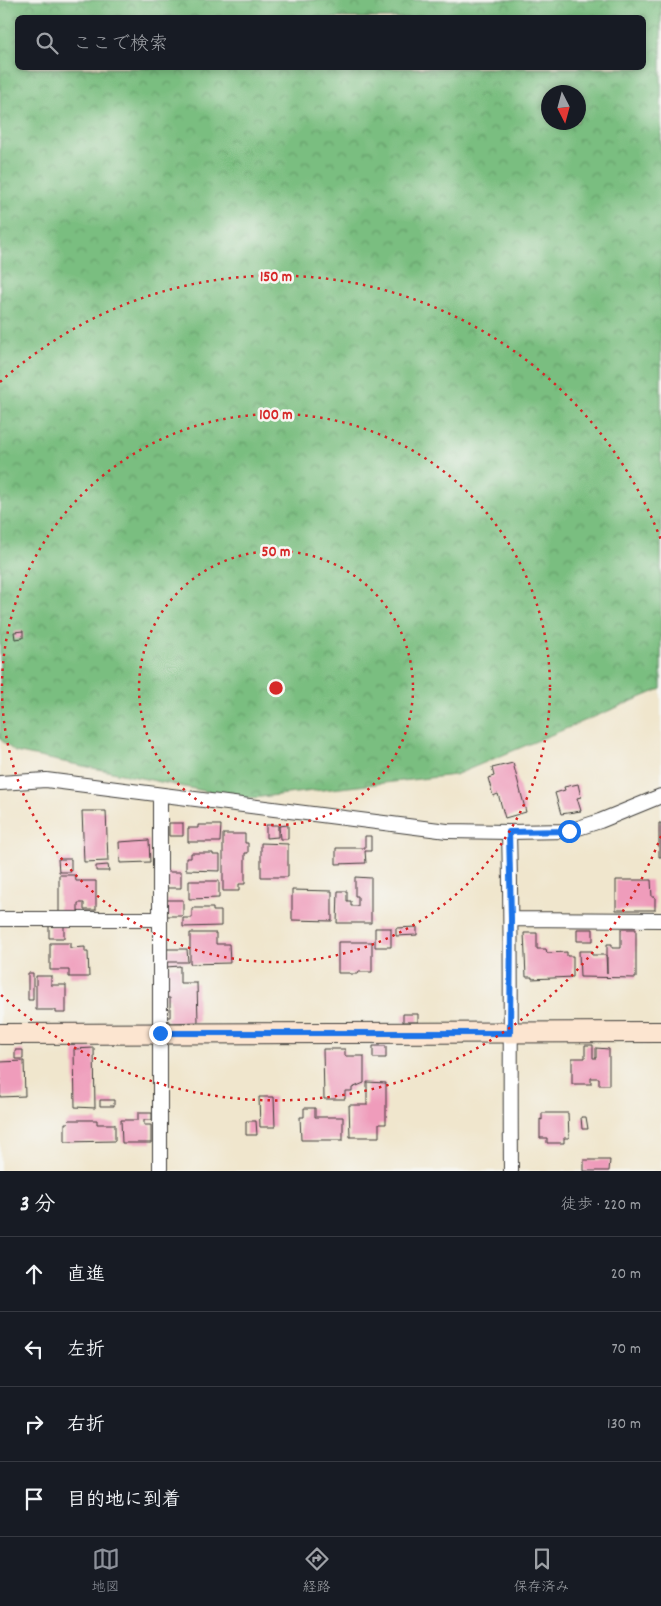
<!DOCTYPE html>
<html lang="ja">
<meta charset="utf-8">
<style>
body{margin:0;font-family:Dekko,"Klee One",sans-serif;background:#20242c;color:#f1f3f6}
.compass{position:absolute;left:541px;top:85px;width:45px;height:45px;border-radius:50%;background:#171b24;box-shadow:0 2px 8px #0003;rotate:174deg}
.stop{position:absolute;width:15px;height:15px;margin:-11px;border:4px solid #1a73e8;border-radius:50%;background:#fff}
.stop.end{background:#1a73e8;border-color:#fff;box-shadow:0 1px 5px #0008}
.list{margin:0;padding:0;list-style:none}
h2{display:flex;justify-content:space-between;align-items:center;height:65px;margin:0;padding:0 20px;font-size:21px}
h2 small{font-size:16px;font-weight:400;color:#9ea1a6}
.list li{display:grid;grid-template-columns:32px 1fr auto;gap:15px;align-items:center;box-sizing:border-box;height:75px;padding:0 20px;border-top:1px solid #363941}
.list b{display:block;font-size:19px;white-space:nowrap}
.list em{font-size:16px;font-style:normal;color:#9ea1a6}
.icon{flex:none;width:28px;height:28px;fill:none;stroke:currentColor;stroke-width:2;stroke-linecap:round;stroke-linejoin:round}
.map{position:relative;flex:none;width:661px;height:1171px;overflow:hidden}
.search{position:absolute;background:#171b24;box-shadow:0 2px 8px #0003;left:15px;right:15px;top:15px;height:55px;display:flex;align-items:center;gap:12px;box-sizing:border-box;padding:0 18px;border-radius:8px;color:#9ea1a6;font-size:19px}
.sheet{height:365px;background:#171b24}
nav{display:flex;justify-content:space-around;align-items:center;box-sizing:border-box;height:70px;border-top:1px solid #363941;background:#171b24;font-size:14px;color:#9ea1a6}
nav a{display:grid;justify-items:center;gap:2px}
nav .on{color:#8c9099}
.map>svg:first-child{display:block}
</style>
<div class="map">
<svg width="661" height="1171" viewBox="0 0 661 1171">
<defs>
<pattern id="forest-crowns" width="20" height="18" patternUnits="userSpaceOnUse" patternTransform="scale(1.25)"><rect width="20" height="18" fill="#7abe80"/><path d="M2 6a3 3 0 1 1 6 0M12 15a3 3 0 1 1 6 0" fill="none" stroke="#639a68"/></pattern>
</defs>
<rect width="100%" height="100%" fill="#f6f6f2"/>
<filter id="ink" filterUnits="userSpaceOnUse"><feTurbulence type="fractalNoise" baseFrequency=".02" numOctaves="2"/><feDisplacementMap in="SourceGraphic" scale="10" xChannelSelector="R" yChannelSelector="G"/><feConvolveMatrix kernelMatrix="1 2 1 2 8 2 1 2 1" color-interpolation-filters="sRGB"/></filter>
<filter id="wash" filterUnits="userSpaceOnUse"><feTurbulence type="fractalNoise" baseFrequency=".0096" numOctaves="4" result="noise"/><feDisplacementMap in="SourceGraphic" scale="20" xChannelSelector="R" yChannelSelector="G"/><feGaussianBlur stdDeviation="1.12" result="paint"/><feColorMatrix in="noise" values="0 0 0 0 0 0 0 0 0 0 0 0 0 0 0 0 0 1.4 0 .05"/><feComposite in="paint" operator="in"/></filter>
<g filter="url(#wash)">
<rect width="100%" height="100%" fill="#f0e6cd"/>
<path fill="url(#forest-crowns)" stroke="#4b6d4e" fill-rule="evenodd" d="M0,0H661V689L455,775L243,799L15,752L0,739ZM18,18H644V68H18ZM548,92H578V122H548Z"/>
<g id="blocks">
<path fill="#ef9cbb" d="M23,631V638L15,639L14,632Z
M513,763L526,812L505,818L498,794L493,796L488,778L494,776L492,768Z
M578,784L581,797L577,798L581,811L561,814L555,793L565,790L564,787Z
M82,811H106L108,861L84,862Z
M169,823H183V836H169Z
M659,823H661V857H659Z
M198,825H221L220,842H188V828H198Z
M266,825H278V837L266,838Z
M288,825V839H280L279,826Z
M223,834H245V843H248V853H245V884H239V891H223Z
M365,836H371V851H365L366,863L336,864V848H365Z
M149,840L150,862L120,863L119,842Z
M261,843L288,844V877H261Z
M191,853H213V855H220V871L186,870V858H191Z
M58,859H71V872H59Z
M108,865L109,871H96V866Z
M167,872H181V888H167Z
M59,875H75L76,881H96V910H84V903H78V913H59Z
M355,877L371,878V923H337L338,891H347V901H351V906H358V896H355Z
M616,880H651L652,897H655V910H616Z
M189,881H219V898L189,899Z
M292,890L332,891V921L292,920Z
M167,900H183V916H167Z
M192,908H213V911H221V926L183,927V918H192Z
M49,926H64V938H49Z
M417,927V935L396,936V928Z
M375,928H391V947H375Z
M577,929H593V941H577Z
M621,929H636V978L580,977L579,951H592V955H606L607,973V944H612V948H621Z
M190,933H216V944H229L230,963L190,964Z
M524,933H537V949H546L547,953L567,952V956H573V977L532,979V977H526Z
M338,942H372V972H358V974H350V973H338Z
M50,943H70V948L85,947V952H88L89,977H69V970H50Z
M166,949H187L188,962H166Z
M180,966V983H197L198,1022L170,1023L167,1019V1017H170V998H166V967Z
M28,973H33V1000H28Z
M36,976H51V985H66V1013H56V1010H36Z
M403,1014H418V1022H403Z
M585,1045H593V1058H596V1048L609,1049V1085H599V1078H591V1084H572V1058H585Z
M373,1046H386V1058H373Z
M94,1048L95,1108L75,1107L74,1049Z
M323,1049H345V1056H364V1083L352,1088V1091H345V1099H324Z
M15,1050H23V1059H15Z
M24,1061L25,1096L0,1097V1062Z
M367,1082L386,1083V1124H379V1137H350L349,1105H367Z
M259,1097H274L275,1127H260Z
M100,1100H114V1106H100Z
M304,1108H315V1117H343V1140H301L300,1117H304Z
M138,1113H152V1120H144V1125H151V1143H122L121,1120H138Z
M542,1113H568L569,1138H564V1143H547V1138H540V1119L542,1120Z
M581,1117H586L588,1129H582Z
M69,1120H97V1124H115V1141L65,1142V1123H68Z
M246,1121H256L257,1135H246Z
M584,1160H610L609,1171H584Z"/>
</g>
</g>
<g filter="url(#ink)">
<use href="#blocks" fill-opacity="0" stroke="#3c3a37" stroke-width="1"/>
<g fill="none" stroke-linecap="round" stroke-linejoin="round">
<defs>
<path id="street" d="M0,783L46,780L447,831L509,832L569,831L600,821L661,796
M509,832C512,945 510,1058 511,1171
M0,919H160
M511,919L661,920
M160,1171V795"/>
<path id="secondary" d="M0,1034L661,1032"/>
</defs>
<use href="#street" stroke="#3c3a37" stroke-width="16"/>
<use href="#secondary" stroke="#3c3a37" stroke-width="22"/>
<use href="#street" stroke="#fff" stroke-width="14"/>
<use href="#secondary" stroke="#fce5d0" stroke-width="20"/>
</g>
</g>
<g fill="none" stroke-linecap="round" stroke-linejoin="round" filter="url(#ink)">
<path stroke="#1a73e8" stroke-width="6" d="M160,1033H510L511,919L509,832L569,831"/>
</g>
<g fill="none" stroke="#d62828" stroke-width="2.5" stroke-dasharray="2.5 5">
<circle cx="276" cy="688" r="137"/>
<circle cx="276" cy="688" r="274"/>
<path d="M661 836A412 412 0 0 1 0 994M0 382A412 412 0 0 1 661 540"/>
</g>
<circle cx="276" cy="688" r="8" fill="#d62828" stroke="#f6f6f2" stroke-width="2.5"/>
<g font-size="15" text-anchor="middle" font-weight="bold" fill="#d62828" stroke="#f6f6f2" stroke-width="5" stroke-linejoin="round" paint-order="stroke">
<text x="276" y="281">150 m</text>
<text x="276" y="419">100 m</text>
<text x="276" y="556">50 m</text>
</g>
</svg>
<svg class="compass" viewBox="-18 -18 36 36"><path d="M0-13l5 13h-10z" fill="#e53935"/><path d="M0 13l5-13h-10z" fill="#9ea1a6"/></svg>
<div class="stop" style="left:569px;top:831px"></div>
<div class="stop end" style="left:160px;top:1033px"></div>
<div class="search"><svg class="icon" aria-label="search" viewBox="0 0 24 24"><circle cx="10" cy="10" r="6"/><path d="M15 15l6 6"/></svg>ここで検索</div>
</div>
<section class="sheet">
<h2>3 分<small>徒歩 · 220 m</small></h2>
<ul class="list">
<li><svg class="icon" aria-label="ahead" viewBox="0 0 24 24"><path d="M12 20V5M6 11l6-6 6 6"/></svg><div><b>直進</b></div><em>20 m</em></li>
<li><svg class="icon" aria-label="left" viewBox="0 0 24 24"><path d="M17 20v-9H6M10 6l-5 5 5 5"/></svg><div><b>左折</b></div><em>70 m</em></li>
<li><svg class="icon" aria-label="right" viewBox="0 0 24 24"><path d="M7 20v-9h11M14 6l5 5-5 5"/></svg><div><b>右折</b></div><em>130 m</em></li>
<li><svg class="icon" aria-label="arrive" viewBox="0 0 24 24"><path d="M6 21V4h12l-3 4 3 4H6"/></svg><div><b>目的地に到着</b></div></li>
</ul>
</section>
<nav>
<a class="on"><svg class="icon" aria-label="map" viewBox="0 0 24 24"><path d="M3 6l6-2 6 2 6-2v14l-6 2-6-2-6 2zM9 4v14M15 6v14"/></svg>地図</a>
<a><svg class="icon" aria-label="directions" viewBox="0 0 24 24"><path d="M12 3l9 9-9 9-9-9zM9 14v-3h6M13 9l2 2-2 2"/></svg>経路</a>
<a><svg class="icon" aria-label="saved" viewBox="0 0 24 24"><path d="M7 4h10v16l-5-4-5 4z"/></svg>保存済み</a>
</nav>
